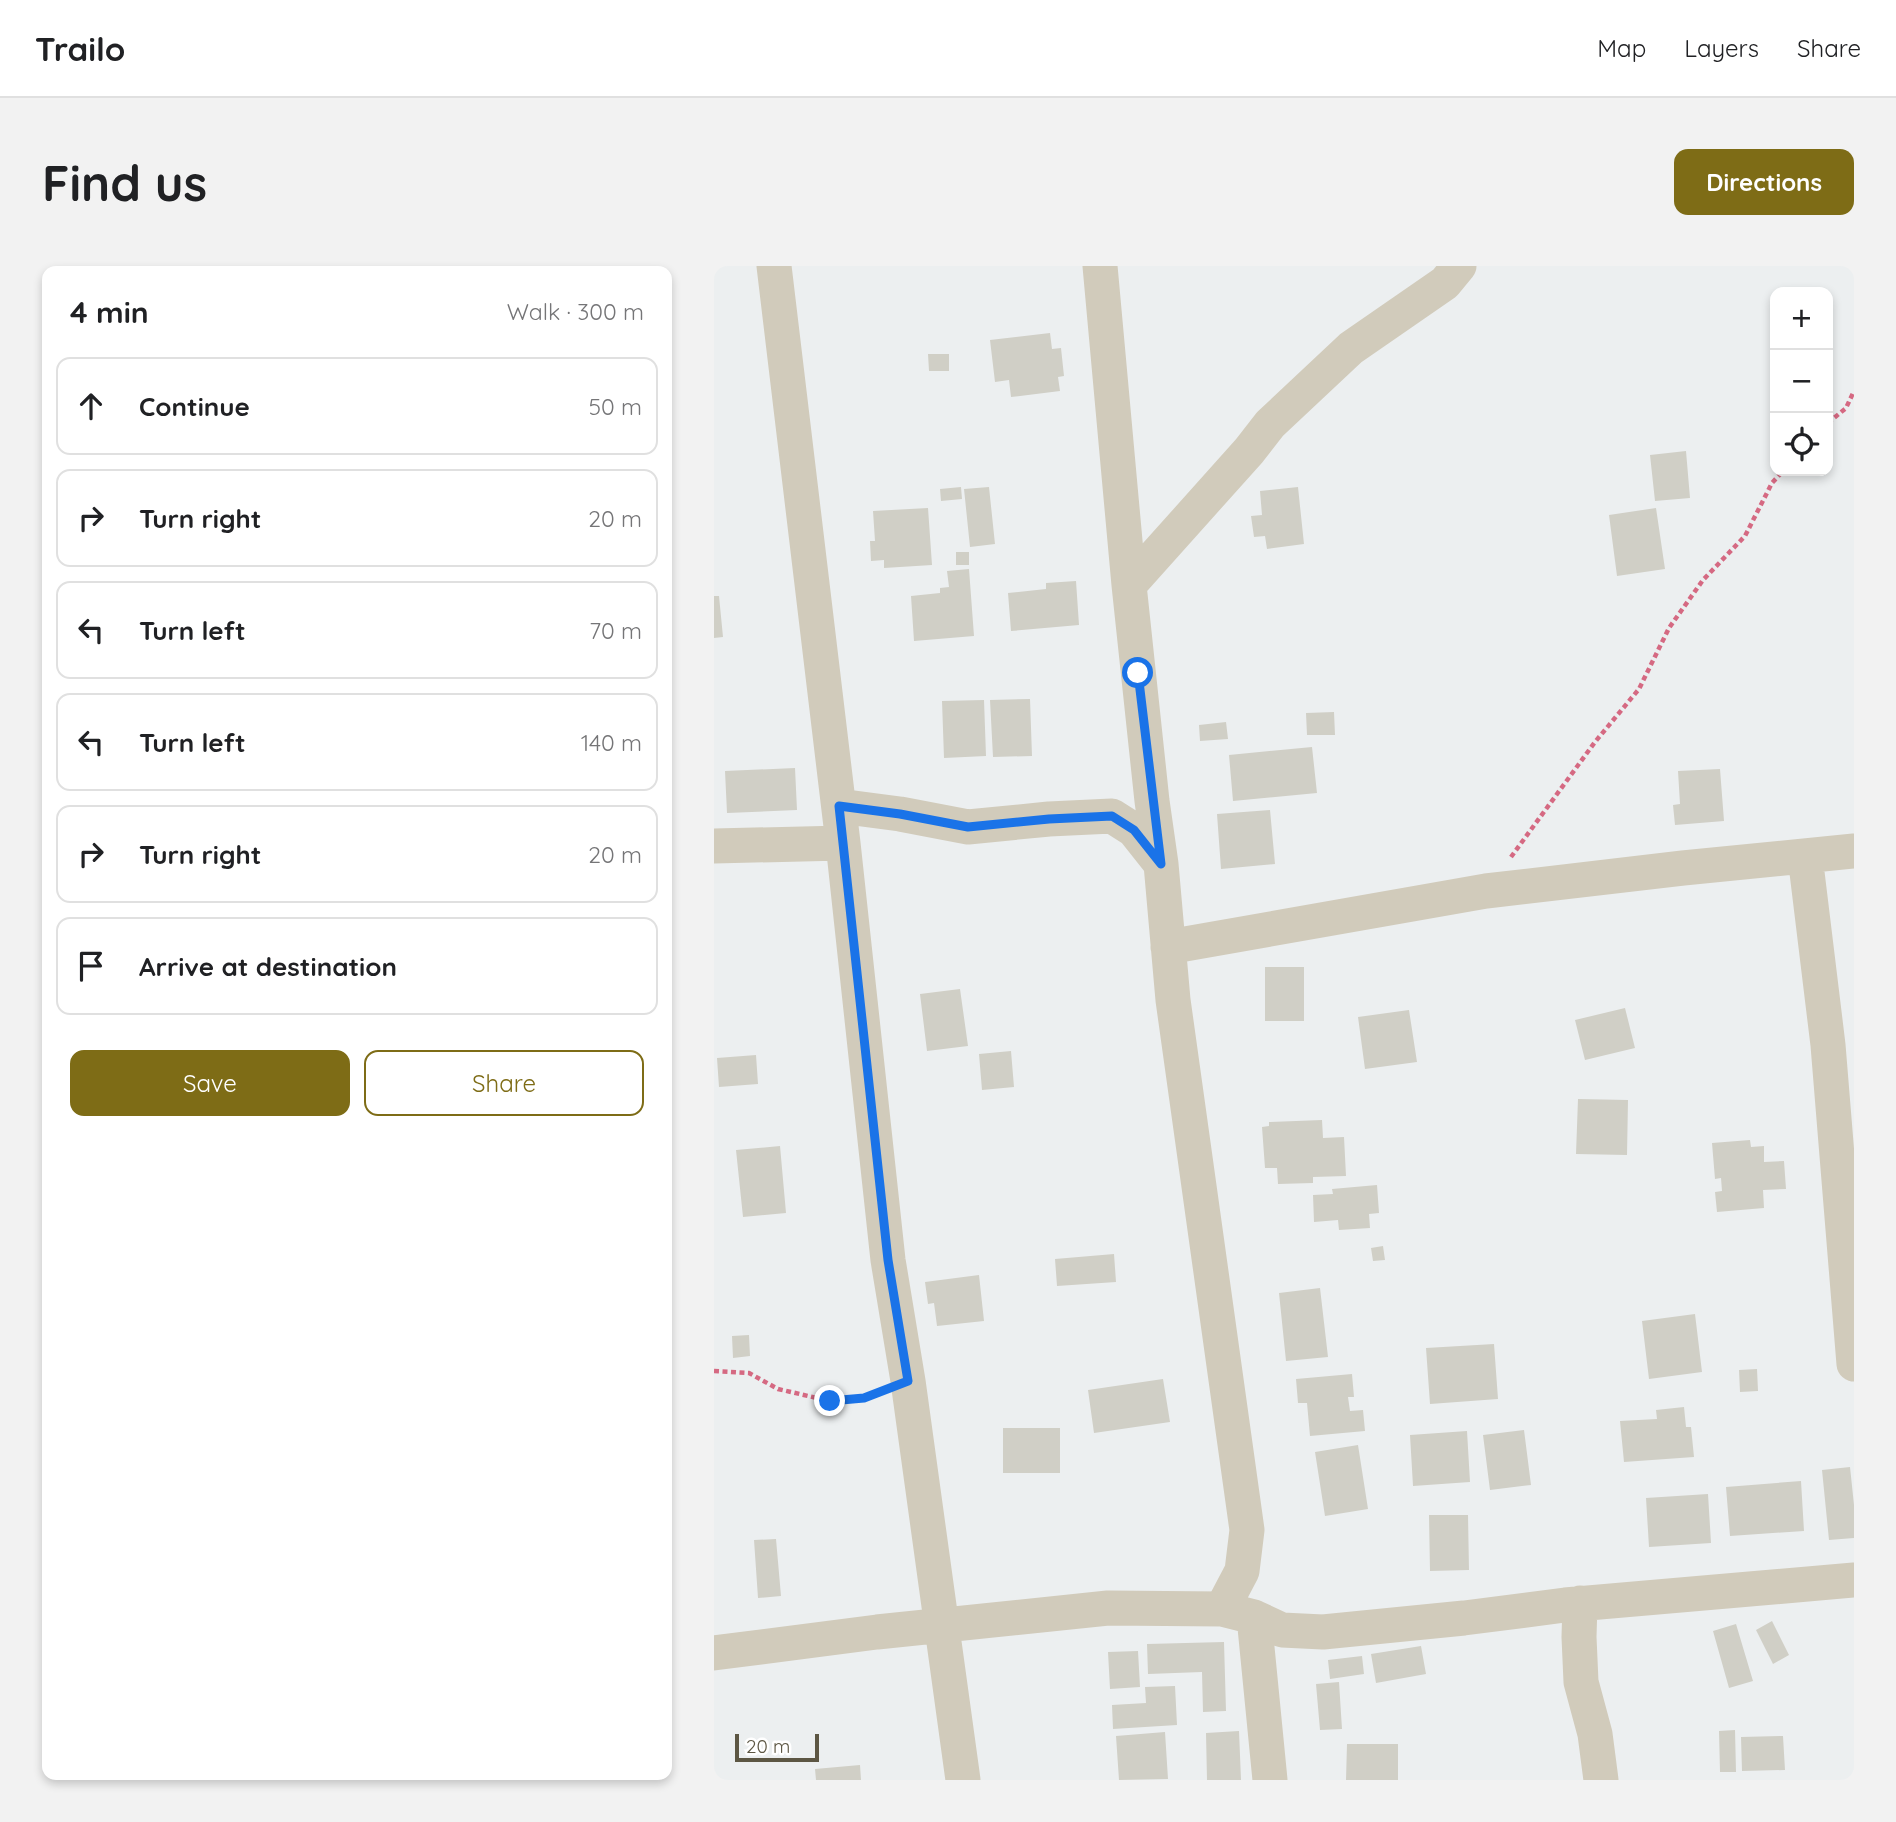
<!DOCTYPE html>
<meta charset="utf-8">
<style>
body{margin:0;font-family:Quicksand,sans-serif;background:#f2f2f2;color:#202124}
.controls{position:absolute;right:21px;top:21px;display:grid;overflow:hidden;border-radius:14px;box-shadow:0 4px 10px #0003}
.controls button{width:63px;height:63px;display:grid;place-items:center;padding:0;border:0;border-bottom:2px solid #e0e0e0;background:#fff;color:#202124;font:35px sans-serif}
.scale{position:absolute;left:21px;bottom:18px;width:84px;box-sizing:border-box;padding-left:7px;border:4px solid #5c5643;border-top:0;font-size:19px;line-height:24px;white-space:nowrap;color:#5c5643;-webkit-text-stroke:5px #fff;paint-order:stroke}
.stop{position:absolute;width:21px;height:21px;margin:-16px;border:5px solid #1a73e8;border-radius:50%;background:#fff}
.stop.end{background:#1a73e8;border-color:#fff;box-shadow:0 2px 7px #0008}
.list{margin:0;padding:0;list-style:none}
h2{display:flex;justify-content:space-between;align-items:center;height:91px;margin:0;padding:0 28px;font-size:30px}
h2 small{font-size:23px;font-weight:400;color:#757577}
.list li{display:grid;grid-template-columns:46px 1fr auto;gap:21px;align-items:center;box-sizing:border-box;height:98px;margin:0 14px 14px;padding:0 14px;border:2px solid #e0e0e0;border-radius:14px}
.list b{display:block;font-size:26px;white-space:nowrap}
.list em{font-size:23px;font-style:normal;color:#757577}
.actions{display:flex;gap:14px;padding:21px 28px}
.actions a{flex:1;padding:16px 0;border:2px solid #7e6c16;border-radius:14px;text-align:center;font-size:24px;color:#7e6c16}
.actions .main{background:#7e6c16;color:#fff}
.icon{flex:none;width:38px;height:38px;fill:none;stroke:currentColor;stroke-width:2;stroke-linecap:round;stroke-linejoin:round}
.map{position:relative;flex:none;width:1140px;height:1514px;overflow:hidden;border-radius:14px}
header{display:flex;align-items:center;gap:42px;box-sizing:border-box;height:98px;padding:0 35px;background:#fff;border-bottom:2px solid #e0e0e0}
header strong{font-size:33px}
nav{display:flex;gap:38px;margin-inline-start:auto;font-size:24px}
.intro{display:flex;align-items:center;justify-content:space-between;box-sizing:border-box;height:168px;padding:0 42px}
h1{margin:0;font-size:49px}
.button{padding:18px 32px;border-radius:14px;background:#7e6c16;color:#fff;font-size:24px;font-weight:700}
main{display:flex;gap:42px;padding:0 42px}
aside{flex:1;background:#fff;border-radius:14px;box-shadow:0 4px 10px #0003}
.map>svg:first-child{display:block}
</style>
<header>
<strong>Trailo</strong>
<nav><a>Map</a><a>Layers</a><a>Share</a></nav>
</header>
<div class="intro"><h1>Find us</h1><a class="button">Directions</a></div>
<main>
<aside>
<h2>4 min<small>Walk · 300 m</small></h2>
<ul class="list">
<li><svg class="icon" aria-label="ahead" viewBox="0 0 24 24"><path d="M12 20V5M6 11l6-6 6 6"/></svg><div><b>Continue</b></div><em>50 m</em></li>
<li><svg class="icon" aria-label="right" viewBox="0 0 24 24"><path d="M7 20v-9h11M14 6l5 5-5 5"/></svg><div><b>Turn right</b></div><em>20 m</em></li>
<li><svg class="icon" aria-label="left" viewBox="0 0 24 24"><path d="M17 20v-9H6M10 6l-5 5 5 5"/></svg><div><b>Turn left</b></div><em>70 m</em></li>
<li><svg class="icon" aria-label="left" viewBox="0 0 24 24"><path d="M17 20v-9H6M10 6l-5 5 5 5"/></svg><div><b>Turn left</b></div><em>140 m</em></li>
<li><svg class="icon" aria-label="right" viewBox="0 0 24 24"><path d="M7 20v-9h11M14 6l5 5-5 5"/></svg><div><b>Turn right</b></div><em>20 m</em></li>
<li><svg class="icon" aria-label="arrive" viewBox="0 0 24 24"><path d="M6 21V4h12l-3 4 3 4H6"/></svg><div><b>Arrive at destination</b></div></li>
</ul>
<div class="actions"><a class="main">Save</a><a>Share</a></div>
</aside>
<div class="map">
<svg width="1140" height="1514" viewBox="0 0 1140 1514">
<rect width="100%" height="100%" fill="#eceff0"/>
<path fill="#d0cfc6" d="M336,67L338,83L347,82L350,110L344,111L346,125L297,131L295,114L281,116L276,74Z
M214,88H235V105H215Z
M972,185L976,232L941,235L936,189Z
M247,221L248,233L227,235L226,223Z
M275,221L281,278L256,281L250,223Z
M584,221L590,278L553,283L551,270L540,271L537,250L548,249L546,225Z
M214,242L218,299L170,302V294L157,295L156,275H161L159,245Z
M942,242L951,303L903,310L895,249Z
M242,286H255V299H242Z
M255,303L260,370L200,375L197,330L226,327V322L235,321L233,305Z
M362,315L365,359L297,365L294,327L332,323V317Z
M0,330H5L9,371L0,372Z
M316,433L318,490L279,491L276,434Z
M270,434L272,490L230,492L228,435Z
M620,446L621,469H593L592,447Z
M512,456L514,473L486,475L485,459Z
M598,481L603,527L519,535L515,489Z
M81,502L83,544L13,547L11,505Z
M1006,503L1010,555L961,559L959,539L966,538L964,505Z
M556,544L561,598L507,603L503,548Z
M551,701H590V755H551Z
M246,723L254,780L213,785L206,728Z
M911,742L921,782L871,794L861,754Z
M695,744L703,796L651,803L644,751Z
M297,785L300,821L268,824L265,788Z
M42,789L44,818L5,821L3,792Z
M864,833L914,834L913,889L862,888Z
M608,854L609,872L630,871L632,910L599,911V917L564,918L563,902H551L548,861L555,860V856Z
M1036,874L1037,881L1050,880V896L1070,895L1072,923L1049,924L1050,942L1003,946L1001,926L1008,925L1007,912L1001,913L998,877Z
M66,880L72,947L29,951L22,884Z
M663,919L665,947L655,948L656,962L625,964L624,954L600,956L599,929L619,928L618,923Z
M669,980L671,994L659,995L657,982Z
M400,988L402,1016L343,1020L341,993Z
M265,1009L270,1055L223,1060L220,1037L214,1038L211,1016Z
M606,1022L614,1091L572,1095L565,1027Z
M981,1048L988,1106L935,1113L928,1055Z
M35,1069L36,1090L19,1092L18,1070Z
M780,1078L784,1133L716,1138L712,1082Z
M1043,1103L1044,1125L1026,1126L1025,1104Z
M638,1108L640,1131H634L636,1145L649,1144L651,1165L596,1170L593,1137H584L582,1113Z
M449,1113L456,1156L380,1167L374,1124Z
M970,1141L972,1161H977L980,1191L910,1196L906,1155L943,1153L942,1144Z
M289,1162H346V1207H289Z
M810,1164L817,1219L776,1224L769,1169Z
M753,1165L756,1216L699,1220L696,1169Z
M644,1179L654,1243L611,1250L601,1186Z
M1136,1201L1140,1239V1272L1115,1274L1108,1204Z
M1087,1215L1090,1265L1016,1270L1012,1221Z
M994,1228L997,1277L935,1281L932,1232Z
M715,1249H754L755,1304L716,1305Z
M62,1273L67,1330L44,1332L40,1274Z
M1058,1355L1075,1389L1059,1398L1042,1364Z
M1022,1358L1039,1415L1015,1422L999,1365Z
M510,1376L512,1445L489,1446L488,1406L434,1408L433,1378Z
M707,1380L712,1408L662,1417L657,1388Z
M424,1385L426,1421L396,1423L394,1386Z
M648,1390L650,1408L616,1413L614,1394Z
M625,1416L628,1463L606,1464L602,1418Z
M461,1420L463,1459L399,1463L398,1439L432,1437L431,1421Z
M1021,1464L1022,1506H1006L1005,1465Z
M525,1465L527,1514H493L492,1467Z
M451,1466L454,1513L405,1514L402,1470Z
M1069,1470L1071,1504L1028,1505L1027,1471Z
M633,1478H684V1514H632Z
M146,1499L147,1514H102L101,1503Z"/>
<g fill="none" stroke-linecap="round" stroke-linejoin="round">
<path stroke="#d56982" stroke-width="4.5" stroke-dasharray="5 3.5" stroke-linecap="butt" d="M1114,157L1132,142L1140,125
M797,591L881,476L925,423L955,362L989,314L1031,270L1058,217L1069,205
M0,1105L35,1107L64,1123L116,1135L150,1132L164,1127"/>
<path stroke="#d1cbbb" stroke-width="35" d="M60,0L129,577L174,994L194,1115L249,1514
M386,0L415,319L438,535L447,598L459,734L533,1264L528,1305L508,1343
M415,319L535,185L556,158L637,82L731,17L745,0
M125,540L186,548L254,561L335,553L398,550L420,564L447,598
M0,580L129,577
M1091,590L1114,779L1140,1098
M454,681L772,625L969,602L1140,585
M866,1337L865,1371L867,1416L881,1468L887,1514
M540,1351L556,1514
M0,1387L163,1366L394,1342L508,1343L540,1351L568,1364L609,1366L750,1352L851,1339L1140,1314"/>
</g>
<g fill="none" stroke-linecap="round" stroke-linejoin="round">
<path stroke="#1a73e8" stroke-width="9" d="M116,1135L150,1132L194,1115L174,994L125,540L186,548L254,561L335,553L398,550L420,564L447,598L424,407"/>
</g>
</svg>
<div class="controls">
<button>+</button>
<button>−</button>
<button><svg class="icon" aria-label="locate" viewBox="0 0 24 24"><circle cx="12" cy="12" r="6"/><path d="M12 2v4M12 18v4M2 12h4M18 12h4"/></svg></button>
</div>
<div class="scale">20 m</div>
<div class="stop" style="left:424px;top:407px"></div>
<div class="stop end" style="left:116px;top:1135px"></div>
</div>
</main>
